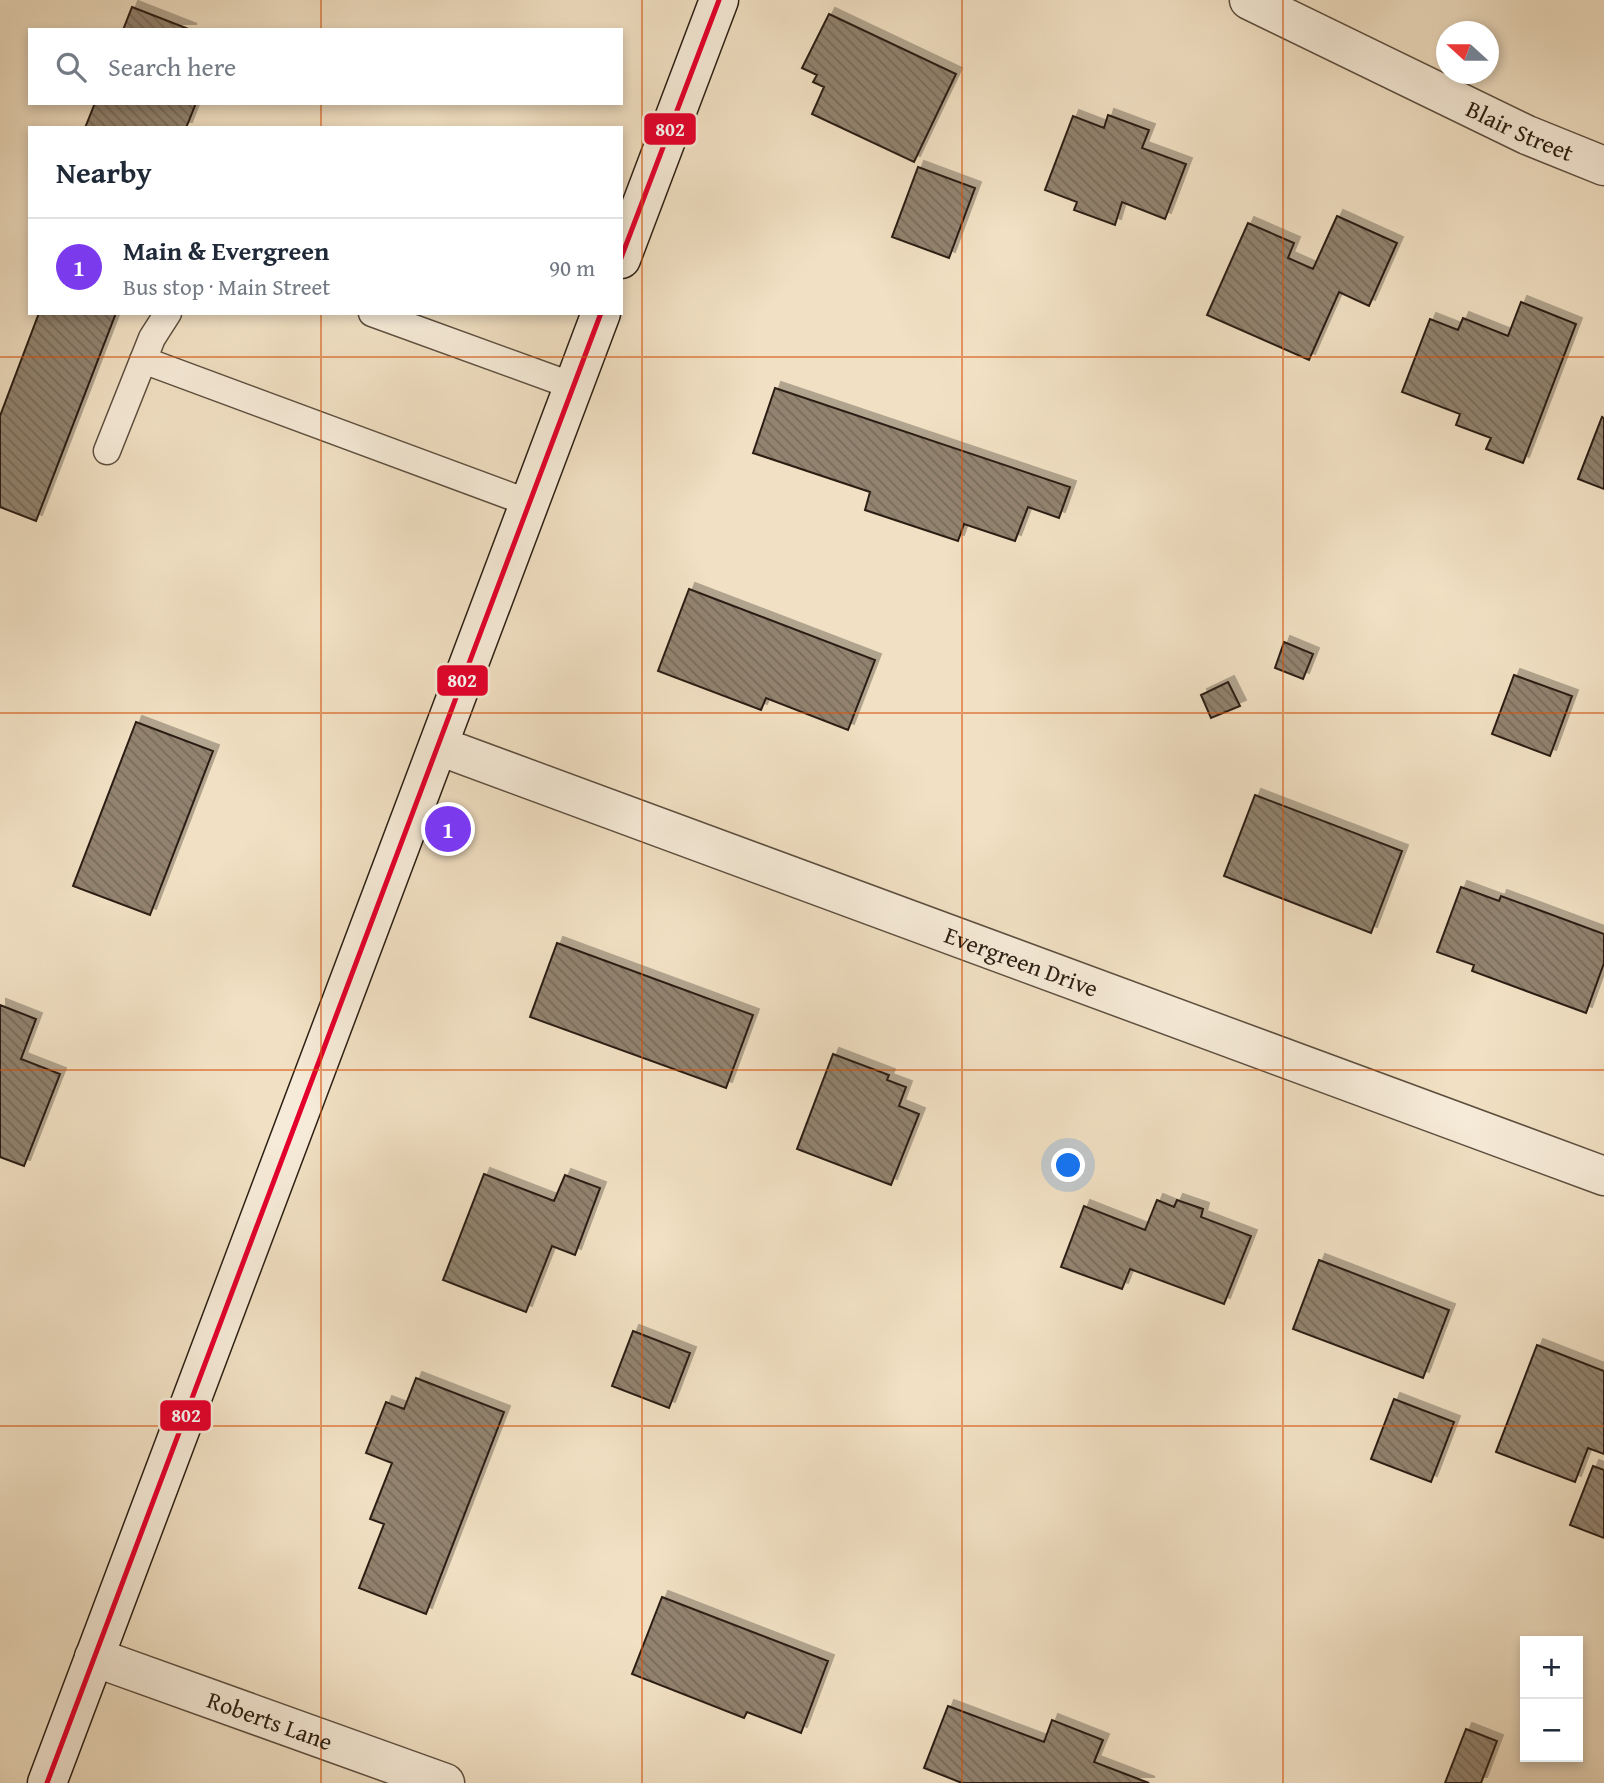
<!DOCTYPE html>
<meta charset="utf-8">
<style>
body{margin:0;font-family:"Gentium Book Plus",serif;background:#f2f2f3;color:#1f2937}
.controls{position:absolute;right:21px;bottom:21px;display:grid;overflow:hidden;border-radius:0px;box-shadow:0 4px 10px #0003}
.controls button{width:63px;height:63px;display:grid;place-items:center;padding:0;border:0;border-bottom:2px solid #e0e1e3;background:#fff;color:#1f2937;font:35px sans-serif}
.compass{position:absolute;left:1436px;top:21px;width:63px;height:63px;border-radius:50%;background:#fff;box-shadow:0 4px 10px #0003;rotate:291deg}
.you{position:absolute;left:1069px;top:1166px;width:24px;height:24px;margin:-18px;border:5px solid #fff;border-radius:50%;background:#1a73e8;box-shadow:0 0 0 10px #1a73e833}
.badge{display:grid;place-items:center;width:46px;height:46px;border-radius:50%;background:#7c3aed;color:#fff;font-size:23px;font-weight:700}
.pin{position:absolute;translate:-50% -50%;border:4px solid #fff;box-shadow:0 2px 7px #0006}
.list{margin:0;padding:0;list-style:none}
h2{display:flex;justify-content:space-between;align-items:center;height:91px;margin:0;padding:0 28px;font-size:30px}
h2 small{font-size:23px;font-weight:400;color:#747a83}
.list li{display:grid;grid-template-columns:46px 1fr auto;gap:21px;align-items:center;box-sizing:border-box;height:98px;padding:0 28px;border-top:2px solid #e0e1e3}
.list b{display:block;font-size:26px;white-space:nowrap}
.list p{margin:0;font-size:23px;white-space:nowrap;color:#747a83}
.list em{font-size:23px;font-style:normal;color:#747a83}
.icon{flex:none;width:38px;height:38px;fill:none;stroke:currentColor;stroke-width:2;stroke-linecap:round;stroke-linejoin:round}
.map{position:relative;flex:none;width:1604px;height:1783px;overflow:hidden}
.search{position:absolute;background:#fff;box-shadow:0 4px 10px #0003;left:28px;top:28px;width:595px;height:77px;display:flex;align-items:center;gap:18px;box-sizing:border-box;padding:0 24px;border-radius:0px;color:#747a83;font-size:26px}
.panel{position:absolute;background:#fff;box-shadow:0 4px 10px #0003;left:28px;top:126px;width:595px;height:189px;border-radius:0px}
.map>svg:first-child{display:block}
</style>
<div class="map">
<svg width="1604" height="1783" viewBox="0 0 1604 1783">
<defs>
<pattern id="building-back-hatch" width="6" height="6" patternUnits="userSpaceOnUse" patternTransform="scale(1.75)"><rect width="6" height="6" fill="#92836f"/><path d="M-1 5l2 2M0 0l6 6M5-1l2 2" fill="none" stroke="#776b5a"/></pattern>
<filter id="shadow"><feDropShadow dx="6" dy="-6" stdDeviation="0" flood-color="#0004"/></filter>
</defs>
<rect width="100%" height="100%" fill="#f1e0c3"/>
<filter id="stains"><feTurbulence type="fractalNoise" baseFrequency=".00286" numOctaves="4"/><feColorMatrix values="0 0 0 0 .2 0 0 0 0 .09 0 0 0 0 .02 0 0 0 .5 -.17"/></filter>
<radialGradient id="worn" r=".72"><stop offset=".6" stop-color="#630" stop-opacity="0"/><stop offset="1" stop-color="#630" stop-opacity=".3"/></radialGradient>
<path fill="url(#building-back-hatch)" stroke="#2c1f13" stroke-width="2" filter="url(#shadow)" d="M132,7L191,30H123Z
M829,14L956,74L914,162L812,114L824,87L813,82L817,75L802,68Z
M95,103H196L186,128H85Z
M1108,115L1149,130L1142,148L1186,164L1165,219L1122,202L1115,225L1074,210L1077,202L1045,190L1073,116L1104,128Z
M918,167L975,188L949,258L892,237Z
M1337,216L1397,243L1369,306L1339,292L1309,360L1207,315L1248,223L1294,243L1288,258L1313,269Z
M1521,302L1576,324L1523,463L1486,449L1491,438L1456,425L1460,414L1402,392L1430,319L1458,330L1463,318L1508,336Z
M39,313H116L36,521L0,507V416Z
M775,388L1070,487L1059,518L1028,507L1015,541L964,524L958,541L865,510L870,492L753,453Z
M1602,417L1604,418V489L1578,479Z
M689,589L875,660L848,730L766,698L761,710L658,671Z
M1284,642L1313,654L1303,679L1275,668Z
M1514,675L1572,696L1550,756L1492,734Z
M1228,682L1240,706L1211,718L1201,695Z
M136,722L213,751L150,915L73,886Z
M1255,795L1402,851L1371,933L1224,876Z
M1461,887L1499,901L1501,896L1604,934V963L1586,1013L1472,971L1474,965L1437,952Z
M557,943L753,1015L726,1088L530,1017Z
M0,1005L36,1019L21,1059L60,1074L24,1166L0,1157Z
M833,1054L889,1075L887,1080L906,1087L899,1106L919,1114L891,1185L797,1149Z
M484,1174L554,1201L565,1175L600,1188L575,1255L552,1246L526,1312L443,1280Z
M1157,1200L1174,1207L1177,1200L1203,1209L1201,1217L1251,1236L1224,1304L1130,1269L1122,1289L1061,1267L1084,1206L1145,1230Z
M1319,1260L1449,1310L1423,1378L1293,1329Z
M633,1331L690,1353L669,1408L612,1386Z
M1537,1345L1604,1371V1454L1588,1448L1575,1482L1496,1452Z
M416,1378L504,1412L426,1614L359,1588L384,1524L370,1519L392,1463L366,1453L386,1402L404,1409Z
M1394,1399L1454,1422L1431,1482L1371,1459Z
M1593,1466L1604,1470V1538L1570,1525Z
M662,1597L828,1661L801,1733L747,1712L744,1718L632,1674Z
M948,1706L1044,1742L1052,1720L1103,1740L1094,1762L1149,1783H962L924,1768Z
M1466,1729L1497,1741L1481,1783H1445Z"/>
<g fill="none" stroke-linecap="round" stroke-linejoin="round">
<defs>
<path id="lane" d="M372,313L573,386
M143,360L529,503
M107,451L152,338L168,313"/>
<g id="street">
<path id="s1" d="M1249,0L1527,135L1604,166"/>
<path id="s2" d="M439,746L1604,1176"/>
<path id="s3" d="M94,1657L445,1783"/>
</g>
<path id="secondary" d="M621,259L719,0
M47,1783L601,313"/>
</defs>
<use href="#lane" stroke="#5d4f3f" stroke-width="29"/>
<use href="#street" stroke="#5d4f3f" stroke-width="41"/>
<use href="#secondary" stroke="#2c1f13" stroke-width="41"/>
<use href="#lane" stroke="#f6ebd8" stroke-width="26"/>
<use href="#street" stroke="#f6ebd8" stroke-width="38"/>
<use href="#secondary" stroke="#f6ebd8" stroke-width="38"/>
<defs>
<path id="bus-1" d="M621,258L719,0
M47,1783L601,313"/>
</defs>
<use href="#bus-1" stroke="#f6ebd8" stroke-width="10"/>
<use href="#bus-1" stroke="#e4002b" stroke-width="5"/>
</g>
<path fill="none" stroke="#d5530d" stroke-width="2" stroke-opacity="0.55" d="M321,0V30M642,0V1783M962,0V1783M1283,0V1783M321,103V128M321,313V1783M0,357H1604M0,713H1604M0,1070H1604M0,1426H1604"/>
<g text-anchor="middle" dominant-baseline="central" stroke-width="5" stroke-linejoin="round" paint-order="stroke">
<g font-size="24" fill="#2c1f13" stroke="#f6ebd8">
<text stroke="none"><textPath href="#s1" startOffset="301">Blair Street</textPath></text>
<text stroke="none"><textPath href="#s2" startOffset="621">Evergreen Drive</textPath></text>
<text stroke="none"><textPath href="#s3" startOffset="187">Roberts Lane</textPath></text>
</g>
</g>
<g stroke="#f6ebd8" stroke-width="2.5">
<rect x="643" y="112" width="54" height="34" rx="7" fill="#e4002b"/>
<rect x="436" y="664" width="53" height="33" rx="7" fill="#e4002b"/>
<rect x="159" y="1399" width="53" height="33" rx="7" fill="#e4002b"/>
</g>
<g font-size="19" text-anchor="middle" font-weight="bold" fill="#fff">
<text x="670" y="136">802</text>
<text x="462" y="687">802</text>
<text x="186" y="1422">802</text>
</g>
<rect width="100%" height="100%" filter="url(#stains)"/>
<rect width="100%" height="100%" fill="url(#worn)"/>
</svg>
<div class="controls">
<button>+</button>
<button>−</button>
</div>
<svg class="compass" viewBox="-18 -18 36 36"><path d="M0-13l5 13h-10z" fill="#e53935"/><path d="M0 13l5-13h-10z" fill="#747a83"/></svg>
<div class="you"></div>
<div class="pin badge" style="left:448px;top:829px">1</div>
<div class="search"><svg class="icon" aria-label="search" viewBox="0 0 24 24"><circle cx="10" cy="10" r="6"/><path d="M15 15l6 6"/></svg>Search here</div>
<section class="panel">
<h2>Nearby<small></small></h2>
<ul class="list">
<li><span class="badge">1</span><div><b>Main &amp; Evergreen</b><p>Bus stop · Main Street</p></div><em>90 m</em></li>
</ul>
</section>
</div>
